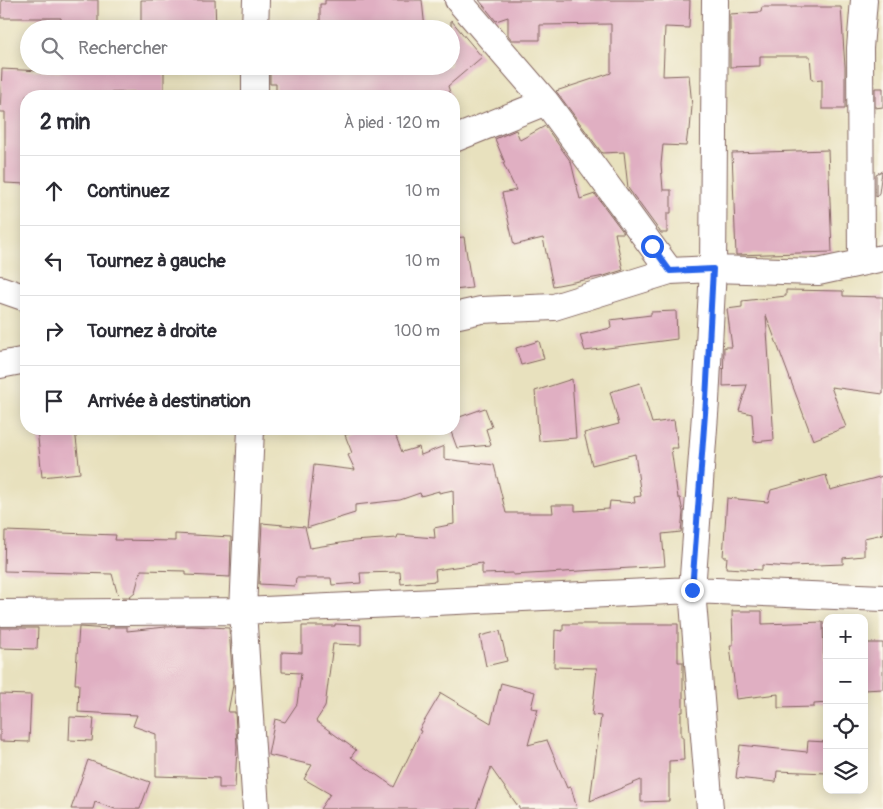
<!DOCTYPE html>
<html lang="fr">
<meta charset="utf-8">
<style>
body{margin:0;font-family:Pangolin,sans-serif;background:#f2f2f3;color:#2b2b33}
.controls{position:absolute;right:15px;bottom:15px;display:grid;overflow:hidden;border-radius:10px;box-shadow:0 2px 12px #0003}
.controls button{width:45px;height:45px;display:grid;place-items:center;padding:0;border:0;border-bottom:1px solid #e1e1e2;background:#fff;color:#2b2b33;font:25px sans-serif}
.stop{position:absolute;width:15px;height:15px;margin:-11px;border:4px solid #2563eb;border-radius:50%;background:#fff}
.stop.end{background:#2563eb;border-color:#fff;box-shadow:0 1px 5px #0008}
.list{margin:0;padding:0;list-style:none}
h2{display:flex;justify-content:space-between;align-items:center;height:65px;margin:0;padding:0 20px;font-size:21px}
h2 small{font-size:16px;font-weight:400;color:#7c7c81}
.list li{display:grid;grid-template-columns:32px 1fr auto;gap:15px;align-items:center;box-sizing:border-box;height:70px;padding:0 20px;border-top:1px solid #e1e1e2}
.list b{display:block;font-size:19px;white-space:nowrap}
.list em{font-size:16px;font-style:normal;color:#7c7c81}
.icon{flex:none;width:28px;height:28px;fill:none;stroke:currentColor;stroke-width:2;stroke-linecap:round;stroke-linejoin:round}
.map{position:relative;flex:none;width:883px;height:809px;overflow:hidden}
.search{position:absolute;background:#fff;box-shadow:0 2px 12px #0003;left:20px;top:20px;width:440px;height:55px;display:flex;align-items:center;gap:12px;box-sizing:border-box;padding:0 18px;border-radius:28px;color:#7c7c81;font-size:19px}
.panel{position:absolute;background:#fff;box-shadow:0 2px 12px #0003;left:20px;top:90px;width:440px;height:345px;border-radius:20px}
.map>svg:first-child{display:block}
</style>
<div class="map">
<svg width="883" height="809" viewBox="0 0 883 809">
<rect width="100%" height="100%" fill="#fbf7ec"/>
<filter id="ink" filterUnits="userSpaceOnUse"><feTurbulence type="fractalNoise" baseFrequency=".02" numOctaves="2"/><feDisplacementMap in="SourceGraphic" scale="10" xChannelSelector="R" yChannelSelector="G"/><feConvolveMatrix kernelMatrix="1 2 1 2 8 2 1 2 1" color-interpolation-filters="sRGB"/></filter>
<filter id="wash" filterUnits="userSpaceOnUse"><feTurbulence type="fractalNoise" baseFrequency=".0096" numOctaves="4" result="noise"/><feDisplacementMap in="SourceGraphic" scale="20" xChannelSelector="R" yChannelSelector="G"/><feGaussianBlur stdDeviation="1.12" result="paint"/><feColorMatrix in="noise" values="0 0 0 0 0 0 0 0 0 0 0 0 0 0 0 0 0 1.4 0 .05"/><feComposite in="paint" operator="in"/></filter>
<g filter="url(#wash)">
<rect width="100%" height="100%" fill="#e8e1be"/>
<g id="blocks">
<path fill="#e0afc2" d="M1,0H98V29H61V18H1Z
M141,0H215L216,29H141Z
M325,0H422L425,29H320V4H325Z
M479,0H690L689,28L665,27L663,76L689,75L692,106L690,130H688L686,146L663,145L661,164L663,190H671V213H667V233H661L628,188L624,152L602,153L556,91L611,73V24L540,25V40H512L508,35V17L496,21Z
M762,7H841L845,67V109H822V79L812,80L810,56H760V66L730,67V14L761,12Z
M451,20L482,57L448,86L451,96H276V84H270V66H451Z
M60,66L164,68V96H134V92L100,93V96H26V184L5,183V112H0L2,69L60,72Z
M875,88H883V107L875,108Z
M545,126L571,162L580,199L595,194L624,233H615L623,270L604,276L553,286L543,238L514,245L502,193L516,190L503,163H505L495,139L516,130L520,140Z
M828,150L832,252L736,255L732,153Z
M882,171L879,193L876,197V174Z
M464,237L472,288L454,290V238Z
M786,290L843,291V296L883,297V394L831,387L846,427L813,440L766,315L774,440L754,442L752,414L739,411L747,385L723,386L724,347H732L727,309L742,307V301L786,296Z
M676,311L677,339L585,351L580,335L611,328L610,320L651,315V312Z
M539,341L544,359L521,365L516,348Z
M572,379L576,438L539,441L535,391Z
M640,383L652,423L674,420L678,448H671L678,498H680L683,512L681,532L662,534L665,566L513,575V573L482,574V563L435,570L436,581L401,584L400,572L360,573L361,583L332,585L331,578H296L295,586L259,584L262,523L305,527L310,548L353,541L397,538L398,535L435,538L434,528L454,524L453,490L439,493V491L421,496L420,493L400,500L355,505V513L307,528L314,465L355,470L348,455L352,453L345,435L362,429H393L402,452L419,447L421,455L444,446V459L494,465L506,513H553L552,505H575V511L609,509L610,501L635,503L634,497L641,496L635,454L592,465L584,433L619,424L610,392Z
M485,408L492,427L486,429L491,445L457,448L450,429H454V419Z
M37,429H75L80,473L42,477Z
M826,475L830,490L883,476V534L864,538V556L843,558V564L791,566V567L762,565V570L726,568L727,557H723L727,498L768,502L771,490Z
M5,531L116,535L115,540L175,541V534L231,537L230,577L186,575V571L141,570L135,592L129,597H122L117,592L112,574L4,571Z
M732,611H762V624L823,622L824,659H827V703L814,704V707L778,708V694L736,699L730,645H733Z
M335,624L361,625V645L333,644L325,707L316,721L356,750L351,757L394,787L421,731L419,730L441,693L491,723L501,683L535,692L531,708L538,709L528,745L547,740L567,788L571,787L577,809H520L491,768L476,809H320L330,794L304,779L312,765L268,755L275,719L285,722L297,704L301,673L282,672V652L302,653V626H335Z
M563,624H678V662H683V712H681V737H683L684,760L669,761V801L641,802V780L590,801L601,716L592,715L597,668L554,667L555,630L563,631Z
M192,626L229,628L233,685L228,712H235L237,747L235,788H219V778L156,776V734L133,726L137,715L78,712L79,684H75L79,627L109,629V627H127V631L166,627Z
M0,628H38L37,649L0,648Z
M500,631L507,661L486,666L480,636Z
M864,643H883V689L864,690Z
M0,694L31,695L29,742L0,741Z
M70,717L94,718L92,741L69,740Z
M808,741L827,742V773L777,771L776,782L736,778L740,745L807,752Z
M88,760L150,782L140,809H115L95,802L93,809H71Z"/>
</g>
</g>
<g filter="url(#ink)">
<use href="#blocks" fill-opacity="0" stroke="#81635e" stroke-width="1"/>
<g fill="none" stroke-linecap="round" stroke-linejoin="round">
<defs>
<path id="street" d="M458,0L546,102L670,271L713,269L818,272L883,258
M255,29L256,0
M255,96V66
M454,139L546,102
M861,262L860,48L864,0
M0,289L26,298
M454,316L481,310L554,307L670,271
M0,365L26,360
M251,429L243,611L256,809
M0,613L243,611L692,590L883,598
M710,809L692,590L706,401L713,269L715,0"/>
</defs>
<use href="#street" stroke="#81635e" stroke-width="28"/>
<use href="#street" stroke="#fff" stroke-width="26"/>
</g>
</g>
<g fill="none" stroke-linecap="round" stroke-linejoin="round" filter="url(#ink)">
<path stroke="#2563eb" stroke-width="6" d="M652,246L670,271L713,269L706,400L692,590"/>
</g>
</svg>
<div class="controls">
<button>+</button>
<button>−</button>
<button><svg class="icon" aria-label="locate" viewBox="0 0 24 24"><circle cx="12" cy="12" r="6"/><path d="M12 2v4M12 18v4M2 12h4M18 12h4"/></svg></button>
<button><svg class="icon" aria-label="layers" viewBox="0 0 24 24"><path d="M12 4l9 5-9 5-9-5zM3 14l9 5 9-5"/></svg></button>
</div>
<div class="stop" style="left:652px;top:246px"></div>
<div class="stop end" style="left:692px;top:590px"></div>
<div class="search"><svg class="icon" aria-label="search" viewBox="0 0 24 24"><circle cx="10" cy="10" r="6"/><path d="M15 15l6 6"/></svg>Rechercher</div>
<section class="panel">
<h2>2 min<small>À pied · 120 m</small></h2>
<ul class="list">
<li><svg class="icon" aria-label="ahead" viewBox="0 0 24 24"><path d="M12 20V5M6 11l6-6 6 6"/></svg><div><b>Continuez</b></div><em>10 m</em></li>
<li><svg class="icon" aria-label="left" viewBox="0 0 24 24"><path d="M17 20v-9H6M10 6l-5 5 5 5"/></svg><div><b>Tournez à gauche</b></div><em>10 m</em></li>
<li><svg class="icon" aria-label="right" viewBox="0 0 24 24"><path d="M7 20v-9h11M14 6l5 5-5 5"/></svg><div><b>Tournez à droite</b></div><em>100 m</em></li>
<li><svg class="icon" aria-label="arrive" viewBox="0 0 24 24"><path d="M6 21V4h12l-3 4 3 4H6"/></svg><div><b>Arrivée à destination</b></div></li>
</ul>
</section>
</div>
